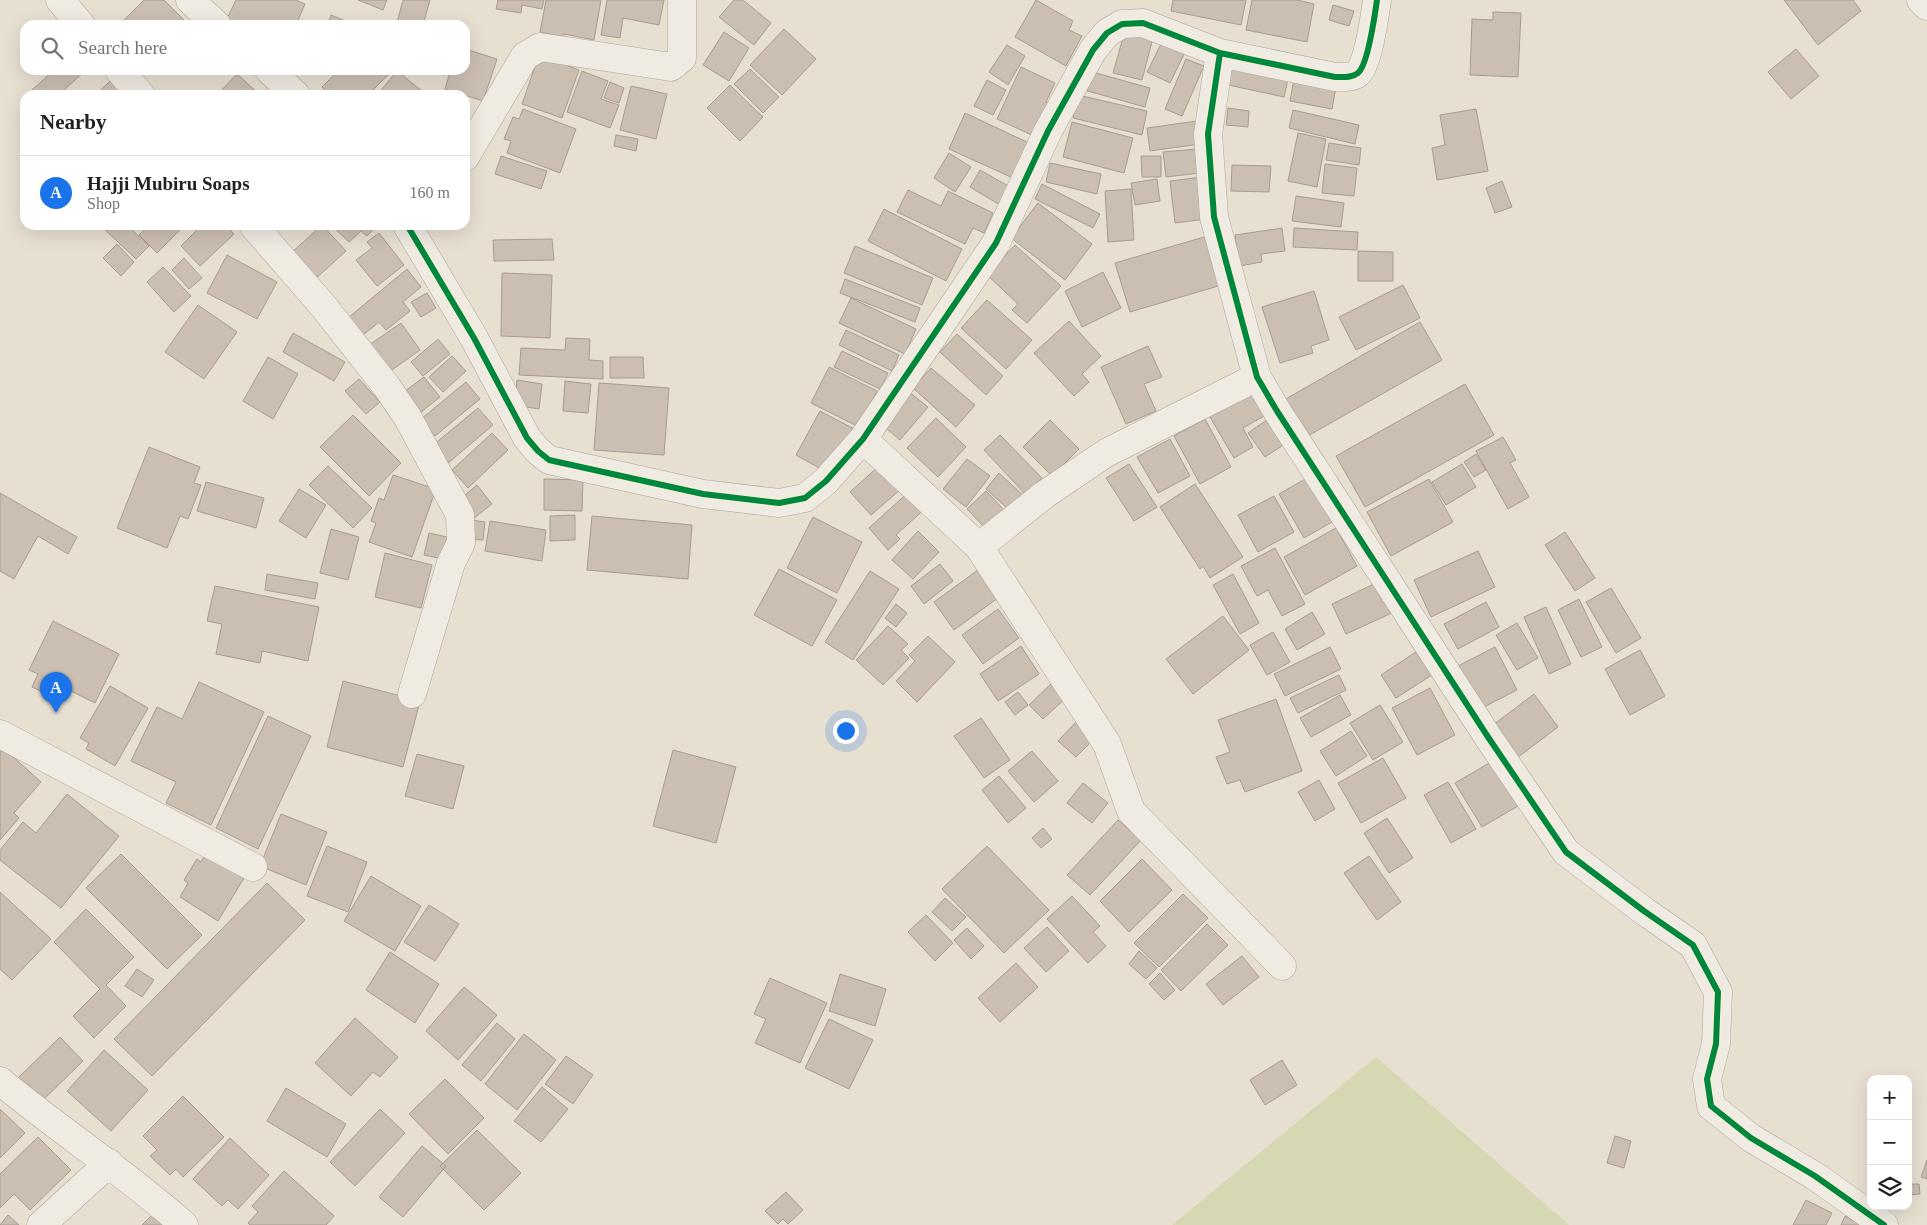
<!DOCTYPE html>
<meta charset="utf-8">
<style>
body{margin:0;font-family:"Times New Roman",serif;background:#f6f6f6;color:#202124}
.controls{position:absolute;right:15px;bottom:15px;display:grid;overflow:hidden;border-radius:10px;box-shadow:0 5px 20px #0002}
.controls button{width:45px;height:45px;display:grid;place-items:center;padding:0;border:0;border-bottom:1px solid #e0e0e0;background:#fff;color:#202124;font:25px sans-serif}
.you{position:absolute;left:845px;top:730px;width:18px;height:18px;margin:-12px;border:4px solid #fff;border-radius:50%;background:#1a73e8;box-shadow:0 0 0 8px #1a73e833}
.badge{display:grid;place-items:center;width:32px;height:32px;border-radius:50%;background:#1a73e8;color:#fff;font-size:16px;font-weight:700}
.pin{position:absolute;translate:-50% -41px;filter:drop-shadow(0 1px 2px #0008)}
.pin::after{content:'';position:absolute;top:26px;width:18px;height:15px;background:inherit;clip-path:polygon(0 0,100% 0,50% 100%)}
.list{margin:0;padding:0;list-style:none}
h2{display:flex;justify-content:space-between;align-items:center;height:65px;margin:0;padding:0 20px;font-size:21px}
h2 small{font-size:16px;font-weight:400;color:#757577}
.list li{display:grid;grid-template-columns:32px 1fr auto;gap:15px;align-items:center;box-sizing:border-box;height:75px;padding:0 20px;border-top:1px solid #e0e0e0}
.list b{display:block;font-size:19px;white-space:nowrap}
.list p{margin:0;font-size:16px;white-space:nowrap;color:#757577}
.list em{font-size:16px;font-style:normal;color:#757577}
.icon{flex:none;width:28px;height:28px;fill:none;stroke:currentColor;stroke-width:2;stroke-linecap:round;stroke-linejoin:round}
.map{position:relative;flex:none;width:1927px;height:1225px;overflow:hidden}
.search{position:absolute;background:#fff;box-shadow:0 5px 20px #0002;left:20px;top:20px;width:450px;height:55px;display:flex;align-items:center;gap:12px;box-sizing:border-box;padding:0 18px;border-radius:15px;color:#757577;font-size:19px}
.panel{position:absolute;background:#fff;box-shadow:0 5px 20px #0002;left:20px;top:90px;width:450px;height:140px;border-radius:15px}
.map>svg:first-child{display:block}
</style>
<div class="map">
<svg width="1927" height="1225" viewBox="0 0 1927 1225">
<rect width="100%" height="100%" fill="#e7e0d1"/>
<path fill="#d6d7b3" d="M1376,1057L1569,1225H1172Z"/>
<path fill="#cbbfb2" stroke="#a89c90" d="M144,0H164L186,22L183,25H119Z
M236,0H296L305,4L296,25H241L227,19Z
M358,0H387L383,10Z
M403,0H430L423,25H405L397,23Z
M498,0H497H544L542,9L522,5L521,13L496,9Z
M546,0H601L594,40L564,34L563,37L540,32Z
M607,0H664L659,25L623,18L620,38L601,35Z
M734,0H743L771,23L754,45L719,17Z
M1036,0L1073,21L1069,30L1082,36L1066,66L1015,37Z
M1173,0H1246L1241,25L1171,11Z
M1252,0H1297L1314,4L1307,42L1246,30Z
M1784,0H1853L1861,11L1818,45Z
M1333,5L1354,11L1349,26L1329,20Z
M1493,12L1521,13L1518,77L1470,75L1472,19L1493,20Z
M331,15L355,25H328Z
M1126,27L1154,34L1142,80L1113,73Z
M784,29L816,59L782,95L750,65Z
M724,32L749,48L729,81L703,65Z
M1164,38L1187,48L1170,83L1147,72Z
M1007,45L1025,56L1008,85L989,72Z
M465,49L497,59L483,101L445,89L449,75L434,70H465Z
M1796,49L1819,76L1791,99L1768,72Z
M539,55L579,70L562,118L522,104Z
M1186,59L1204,66L1182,116L1165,109Z
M1232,63L1289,75L1284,97L1228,85Z
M1021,67L1055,83L1046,102L1051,104L1036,137L997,119Z
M750,69L779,97L763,113L734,84Z
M54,70H86L64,90L69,95H36L32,90Z
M339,70H393L368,95H330L322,87Z
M397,71L427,95H377Z
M582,71L608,81L601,99L619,105L610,128L567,112Z
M1089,71L1150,88L1145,107L1084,90Z
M237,74L260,95H217Z
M117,75L134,95H95Z
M1294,79L1336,87L1332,109L1290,101Z
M987,80L1006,90L993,115L974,106Z
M610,82L624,88L619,103L604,98Z
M730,85L763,117L740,141L707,108Z
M631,86L667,94L656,139L620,130Z
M1078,95L1147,111L1142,135L1073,118Z
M1228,108L1249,111L1248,127L1226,125Z
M523,109L576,129L560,173L507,153L511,141L504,139L513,117L519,119Z
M1476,109L1488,171L1437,180L1432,148L1445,145L1440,115Z
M1293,110L1359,125L1355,144L1289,128Z
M965,113L1029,143L1013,178L949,149Z
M1197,121L1200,144L1150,151L1147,128Z
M1072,122L1133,138L1124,173L1063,157Z
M1298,133L1326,139L1317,187L1288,181Z
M616,135L638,139L636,151L614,146Z
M1329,143L1361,148L1359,165L1326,160Z
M1197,149L1200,173L1166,177L1163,152Z
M949,153L971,167L955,192L934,178Z
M501,156L547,171L541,189L495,174Z
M1141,156H1161V177H1142Z
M1050,163L1101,174L1097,194L1046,182Z
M1325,164L1357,168L1354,196L1322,193Z
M1232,165L1271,166L1269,192L1231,191Z
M980,170L1010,187L1000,205L970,187Z
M1202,177L1208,219L1175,223L1170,181Z
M1157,179L1160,201L1135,205L1131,183Z
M1502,181L1512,207L1495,213L1486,188Z
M1042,184L1100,214L1093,228L1035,199Z
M1131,189L1134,240L1108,242L1105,191Z
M908,190L941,206L948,191L993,213L984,233L973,228L965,244L897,212Z
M1296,196L1344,203L1341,227L1292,221Z
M1038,203L1092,244L1065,280L1011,238Z
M884,209L962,249L946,281L868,241Z
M102,225H127L149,246L136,259L101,226Z
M149,225H185L157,253L139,235Z
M202,225H225L234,234L200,266L181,246Z
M322,225L346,251L314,280L290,254Z
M333,225H378L367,236L361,231L349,242L332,226Z
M1282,228L1285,251L1261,254L1262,262L1239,266L1235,235Z
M1294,228L1358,232L1357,250L1293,247Z
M379,233L404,265L377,286L356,260L372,248L367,242Z
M1211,235L1225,284L1130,312L1115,263Z
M552,239L554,260L494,261L493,240Z
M117,244L134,262L121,276L103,258Z
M1015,245L1061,286L1027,323L1012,310L1018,304L987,275Z
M855,246L933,278L922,305L844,273Z
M1358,251L1393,252V281H1358Z
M227,255L277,282L257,319L207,293Z
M184,258L202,278L189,289L172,270Z
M163,267L191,296L174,312L147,282Z
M407,269L421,287L403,302L410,311L386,330L379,322L363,335L349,317Z
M1103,272L1121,308L1082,327L1065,291Z
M502,273L552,275L550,338L501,336Z
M845,279L920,308L915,322L840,293Z
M1403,285L1420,318L1356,350L1339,317Z
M1314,291L1329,340L1311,346L1313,353L1280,363L1262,307Z
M427,293L436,308L421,317L411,302Z
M851,298L916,329L905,354L839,323Z
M987,300L1032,340L1006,369L961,328Z
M198,305L237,332L204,379L165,352Z
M1069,321L1101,356L1082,374L1089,382L1074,396L1034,353Z
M1420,322L1442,360L1306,437L1284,400Z
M401,323L420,350L385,375L366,347Z
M846,330L899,355L892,371L839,345Z
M293,333L345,362L334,381L283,352Z
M957,334L1003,376L986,395L940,352Z
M566,338L590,339L589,360L603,361V379L519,375L521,348L565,350Z
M438,339L450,354L423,376L411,362Z
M1148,346L1162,377L1144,384L1156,411L1126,424L1101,367Z
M842,351L888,373L880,389L834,367Z
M452,356L466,371L443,392L429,377Z
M268,357L298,374L273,419L243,401Z
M610,357H643L644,378H610Z
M829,367L877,391L859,427L811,403Z
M931,368L975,405L956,427L913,388Z
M424,377L440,397L420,413L404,392Z
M359,379L380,402L366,414L345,391Z
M517,380L542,384L539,409L514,405Z
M565,381L591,384L588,413L563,411Z
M466,382L480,399L435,436L421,419Z
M599,383L669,388L664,455L594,450Z
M1465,384L1494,435L1365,507L1336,456Z
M1250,387L1266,415L1243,428L1253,447L1234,458L1207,412Z
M908,391L928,407L900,440L881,424Z
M478,408L493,425L447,464L432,446Z
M820,411L858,431L823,470L796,455Z
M353,415L401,463L369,496L320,447Z
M1271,417L1288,442L1265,457L1248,433Z
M936,418L966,447L938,477L907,448Z
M1205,419L1231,467L1200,484L1174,436Z
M1050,420L1079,449L1052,476L1023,447Z
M492,433L508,450L468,488L452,470Z
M1000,435L1042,478L1025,494L984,450Z
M1503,437L1516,460L1510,463L1529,497L1508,509L1476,451Z
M1170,439L1190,476L1158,493L1137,457Z
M149,447L200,467L194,483L201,485L188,519L180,516L167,548L117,528Z
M1476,454L1486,470L1474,477L1464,462Z
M967,459L990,476L966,507L943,489Z
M1129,464L1157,507L1134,521L1106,478Z
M1462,464L1476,487L1446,505L1432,482Z
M880,465L901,489L871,515L850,492Z
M328,466L372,508L353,528L309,485Z
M999,473L1023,495L1009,510L986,489Z
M1314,474L1339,518L1304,538L1279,494Z
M393,475L436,489L412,557L369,542L376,523L371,521L379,498L384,500Z
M544,479L583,480L582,511L544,510Z
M1429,479L1453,522L1391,556L1367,512Z
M206,482L264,498L256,528L197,511Z
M1195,484L1243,557L1210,578L1203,566L1200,569L1160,507Z
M477,485L492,504L474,518L460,499Z
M913,488L929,505L896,535L900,539L888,550L869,528Z
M299,489L326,505L306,538L279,521Z
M986,491L1005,511L986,529L967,509Z
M0,493L77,537L68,554L38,536L14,579L0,571Z
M1274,496L1294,532L1258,552L1238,515Z
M575,515V540L550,541V516Z
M592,516L692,525L688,579L587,570Z
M813,517L862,542L837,593L787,568Z
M471,520L485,522L483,540L469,539Z
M490,521L546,530L542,561L485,551Z
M1336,528L1357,566L1305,595L1284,557Z
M331,529L359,537L348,580L320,573Z
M918,531L939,552L913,579L892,560Z
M1565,532L1595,578L1575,591L1545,545Z
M429,533L447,537L443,559L424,555Z
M1275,548L1305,604L1282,616L1268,590L1257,596L1241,566Z
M1478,551L1495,587L1431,617L1414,580Z
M385,553L432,565L421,608L375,597Z
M940,564L953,581L924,604L911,586Z
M779,569L837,600L812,646L754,615Z
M978,570L998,598L954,630L934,602Z
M870,571L899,589L853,660L825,642Z
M267,574L318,583L315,599L265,590Z
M1233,574L1259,623L1240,634L1213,585Z
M1380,581L1394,612L1346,634L1332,604Z
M215,586L319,607L308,661L262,651L260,663L216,654L222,624L207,621Z
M1611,588L1641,638L1616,653L1586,602Z
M1579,599L1602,647L1581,657L1558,610Z
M1486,602L1499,627L1458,649L1444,624Z
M896,604L907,613L896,627L885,618Z
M1546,607L1571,664L1549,674L1524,617Z
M998,609L1019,638L983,664L962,635Z
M1312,612L1325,634L1297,650L1285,629Z
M1223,616L1249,650L1193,694L1166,659Z
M53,621L119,654L95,703L63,687L57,699L32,687L38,674L29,670Z
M1517,623L1538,658L1517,670L1496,635Z
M888,626L908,644L901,650L909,658L883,685L856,660Z
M1273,632L1290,662L1267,675L1250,645Z
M928,636L955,662L917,702L896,681L915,661L909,655Z
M1021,646L1039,674L998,701L980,674Z
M1330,647L1341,669L1285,696L1274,674Z
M1495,647L1517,690L1480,709L1458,666Z
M1640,650L1665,696L1630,715L1605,669Z
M1416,652L1432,675L1396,698L1381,675Z
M1339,675L1346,690L1298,713L1290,698Z
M343,681L420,701L403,767L327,747Z
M199,682L264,712L211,825L166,803L176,782L131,761L157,707L182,719Z
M1053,682L1067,697L1043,719L1029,705Z
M110,686L148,708L115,766L86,749L89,743L80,738Z
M1430,688L1455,735L1417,755L1392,708Z
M1018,692L1028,705L1015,715L1005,702Z
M1534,694L1558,727L1517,758L1493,725Z
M1340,695L1351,715L1311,737L1300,718Z
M1276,699L1302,771L1245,792L1240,780L1227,784L1216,757L1230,752L1218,720Z
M1380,705L1403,742L1373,760L1350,723Z
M268,716L311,736L258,849L216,828Z
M981,718L1010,760L984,778L954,736Z
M1077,721L1095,738L1076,757L1058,741Z
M1351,731L1367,756L1336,776L1320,751Z
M0,745L41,782L14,813L19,818L0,840Z
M673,750L736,767L716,843L653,826Z
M1032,751L1058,781L1034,802L1008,771Z
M417,754L464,766L453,809L405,796Z
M1383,758L1406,798L1361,823L1338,783Z
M1491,762L1518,806L1482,827L1455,783Z
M999,776L1026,808L1008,823L982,790Z
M1319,780L1335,809L1315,821L1298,792Z
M1448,782L1476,829L1451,843L1424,795Z
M1083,783L1108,803L1092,823L1067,803Z
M67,794L119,836L61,908L0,860V850L23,822L36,833Z
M281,814L327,832L306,885L260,866Z
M1387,818L1413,858L1389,873L1364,833Z
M1118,820L1141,840L1090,895L1067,875Z
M1043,828L1052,839L1041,848L1032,838Z
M327,846L367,862L348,912L307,896Z
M987,846L1049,910L1004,953L942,889Z
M208,850L247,873L218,921L180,897L188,883L184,880L197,859L201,862Z
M121,854L202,935L167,969L86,888Z
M1369,856L1401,902L1377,920L1344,873Z
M1142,859L1172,890L1129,932L1100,901Z
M371,876L421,906L395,951L344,921Z
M267,883L305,920L152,1076L114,1039Z
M0,892L51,939L12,980L0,969Z
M1183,894L1208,918L1159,967L1134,943Z
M1072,896L1100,926L1093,932L1106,946L1088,963L1047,919Z
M945,898L966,917L952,931L932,912Z
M429,905L459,924L435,961L404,942Z
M86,909L134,957L106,985L126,1006L94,1038L73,1016L100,989L54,942Z
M926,915L953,943L935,961L908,932Z
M1207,924L1228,945L1181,991L1161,970Z
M1047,927L1069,951L1046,972L1024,948Z
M967,928L984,946L971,959L954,940Z
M1139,951L1157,968L1146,979L1129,964Z
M390,952L439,984L415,1023L366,990Z
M1242,956L1259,977L1223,1005L1206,984Z
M1016,963L1038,987L1000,1022L978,998Z
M137,969L154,980L142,997L125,986Z
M1160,973L1175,990L1164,1000L1149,984Z
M840,974L886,989L875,1026L829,1011Z
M770,978L827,1003L800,1063L755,1043L766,1019L754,1014Z
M464,987L497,1015L458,1060L426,1031Z
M355,1018L398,1057L380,1077L373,1072L351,1096L315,1063Z
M829,1019L873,1040L849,1089L805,1068Z
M497,1023L515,1039L481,1081L462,1065Z
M524,1034L556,1060L517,1110L485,1084Z
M60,1037L83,1061L38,1105L15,1081Z
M104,1050L148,1090L111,1131L67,1091Z
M566,1056L593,1075L573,1104L545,1084Z
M1282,1060L1297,1085L1265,1105L1250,1080Z
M445,1079L484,1118L448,1154L409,1114Z
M542,1087L568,1109L541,1142L514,1121Z
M286,1088L346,1124L327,1157L267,1121Z
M183,1096L224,1137L183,1177L176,1169L170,1175L150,1156L157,1150L143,1136Z
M0,1109L25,1133L0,1158Z
M380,1109L405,1133L355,1186L330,1162Z
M477,1130L521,1173L484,1210L440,1166Z
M1615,1136L1631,1141L1624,1168L1607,1163Z
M38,1137L71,1170L30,1210L14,1194L0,1208V1174Z
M230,1138L269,1175L238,1209L228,1200L222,1206L193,1179Z
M422,1146L446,1166L403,1217L379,1197Z
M1927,1160V1179L1921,1177Z
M284,1171L334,1216L326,1225H250L248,1223L258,1212L252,1206Z
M1908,1184H1919L1920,1194L1908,1195Z
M786,1192L803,1210L788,1224L783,1219L778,1224L765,1211Z
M1806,1200L1832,1213L1826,1225H1793Z
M155,1212L169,1225H142Z
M8,1215L19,1225H0Z
M1845,1216L1862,1225H1841Z"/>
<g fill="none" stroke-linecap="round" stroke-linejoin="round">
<defs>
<path id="minor" d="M60,0L81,25
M190,0L217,25
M1921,0L1927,6
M1220,53L1208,134L1214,217L1257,377L1277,411L1488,737L1566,852L1644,911L1693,945L1718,992L1716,1044L1707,1079L1711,1106L1751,1138L1815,1176L1884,1225
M119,70L141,95
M269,70L296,95
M465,157L525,56L540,47L671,67L682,58V0
M253,225L324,307L387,387L408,418L460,515L461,543L451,563L412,694
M407,225L474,338L527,438L538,451L549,460L703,494L779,503L805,498L826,481L863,439L996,243L1048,131L1093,50L1107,33L1122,24L1143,23L1220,53L1335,77C1343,77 1352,78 1358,73C1368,65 1375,14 1377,0
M863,439L979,547L1107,744L1131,811L1282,966
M979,547L1044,495L1106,453L1257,377
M0,734L253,867
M0,1081C60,1131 126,1173 184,1225
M41,1225L109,1163"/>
</defs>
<use href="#minor" stroke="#ada599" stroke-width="29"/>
<use href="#minor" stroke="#efebe3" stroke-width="28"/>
<defs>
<path id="cycleway" d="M1220,53L1208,134L1214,217L1257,377L1277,411L1488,737L1566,852L1644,911L1693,945L1718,992L1716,1044L1707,1079L1711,1106L1751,1138L1815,1176L1884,1225
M407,225L474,338L527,438L538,451L549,460L703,494L779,503L805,498L826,481L863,439L996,243L1048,131L1093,50L1107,33L1122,24L1143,23L1220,53L1335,77C1343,77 1352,78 1358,73C1368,65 1375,14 1377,0"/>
</defs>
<use href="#cycleway" stroke="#f7eed8" stroke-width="9"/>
<use href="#cycleway" stroke="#00873e" stroke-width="6"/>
</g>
</svg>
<div class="controls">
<button>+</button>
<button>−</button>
<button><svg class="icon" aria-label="layers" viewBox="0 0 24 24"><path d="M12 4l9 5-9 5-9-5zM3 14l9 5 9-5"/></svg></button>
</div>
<div class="you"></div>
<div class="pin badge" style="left:56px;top:713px">A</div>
<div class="search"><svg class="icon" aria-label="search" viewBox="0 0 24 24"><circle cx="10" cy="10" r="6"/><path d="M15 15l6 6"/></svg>Search here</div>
<section class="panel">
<h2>Nearby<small></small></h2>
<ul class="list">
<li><span class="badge">A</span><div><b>Hajji Mubiru Soaps</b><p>Shop</p></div><em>160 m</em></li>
</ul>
</section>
</div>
